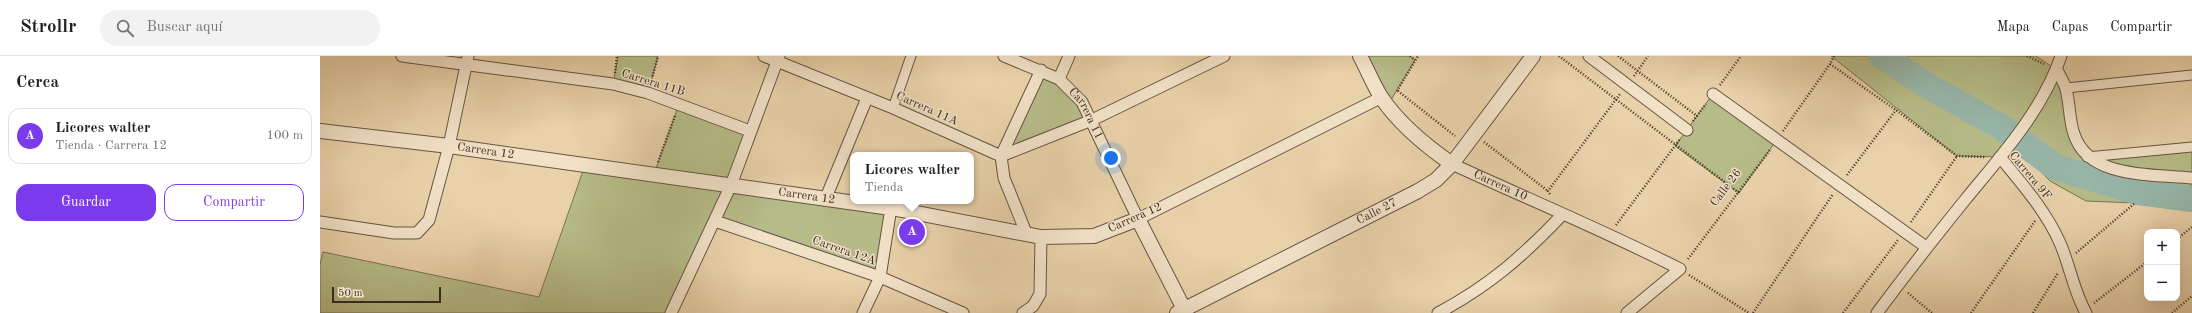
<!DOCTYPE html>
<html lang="es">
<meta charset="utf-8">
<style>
body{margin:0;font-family:"Old Standard TT",serif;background:#f2f2f2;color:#202124}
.controls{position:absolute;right:12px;bottom:12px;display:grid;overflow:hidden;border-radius:8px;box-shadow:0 4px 16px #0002}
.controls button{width:36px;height:36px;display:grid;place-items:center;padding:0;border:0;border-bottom:1px solid #e0e0e0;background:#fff;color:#202124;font:20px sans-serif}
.scale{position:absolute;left:12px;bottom:10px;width:109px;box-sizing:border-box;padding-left:4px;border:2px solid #3a2c21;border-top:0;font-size:11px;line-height:14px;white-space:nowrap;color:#3a2c21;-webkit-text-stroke:3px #f1e1c7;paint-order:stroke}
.you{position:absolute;left:791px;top:102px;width:14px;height:14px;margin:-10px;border:3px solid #fff;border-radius:50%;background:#1a73e8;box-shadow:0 0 0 6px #1a73e833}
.badge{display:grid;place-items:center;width:26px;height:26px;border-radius:50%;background:#7c3aed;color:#fff;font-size:13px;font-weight:700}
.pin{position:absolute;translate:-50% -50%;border:2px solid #fff;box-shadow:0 1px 4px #0006}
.popup{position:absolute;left:530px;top:96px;width:124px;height:52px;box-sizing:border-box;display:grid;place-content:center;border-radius:8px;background:#fff;filter:drop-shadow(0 1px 3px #0005);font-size:13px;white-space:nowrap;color:#757577}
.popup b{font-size:15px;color:#202124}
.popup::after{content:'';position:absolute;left:50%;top:100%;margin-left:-8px;border:8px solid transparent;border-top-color:#fff}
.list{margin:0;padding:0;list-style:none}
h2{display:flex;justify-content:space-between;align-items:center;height:52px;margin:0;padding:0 16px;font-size:17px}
h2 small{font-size:13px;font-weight:400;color:#757577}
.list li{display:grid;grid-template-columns:26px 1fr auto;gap:12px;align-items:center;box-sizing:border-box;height:56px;margin:0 8px 8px;padding:0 8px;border:1px solid #e0e0e0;border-radius:12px}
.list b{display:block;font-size:15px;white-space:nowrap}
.list p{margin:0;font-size:13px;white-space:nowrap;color:#757577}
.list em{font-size:13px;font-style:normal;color:#757577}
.actions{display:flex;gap:8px;padding:12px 16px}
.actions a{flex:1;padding:9px 0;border:1px solid #7c3aed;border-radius:12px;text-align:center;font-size:14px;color:#7c3aed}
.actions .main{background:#7c3aed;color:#fff}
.icon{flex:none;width:22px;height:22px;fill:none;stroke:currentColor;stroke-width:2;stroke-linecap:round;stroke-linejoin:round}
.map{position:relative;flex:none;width:1872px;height:257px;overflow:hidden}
header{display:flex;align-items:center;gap:24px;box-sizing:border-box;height:56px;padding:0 20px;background:#fff;border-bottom:1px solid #e0e0e0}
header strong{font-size:19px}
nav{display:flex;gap:22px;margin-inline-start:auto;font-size:14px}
.search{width:280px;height:36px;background:#f2f2f2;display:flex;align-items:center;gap:10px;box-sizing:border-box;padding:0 14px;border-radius:22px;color:#757577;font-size:15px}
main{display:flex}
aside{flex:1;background:#fff}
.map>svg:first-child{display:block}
</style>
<header>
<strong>Strollr</strong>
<div class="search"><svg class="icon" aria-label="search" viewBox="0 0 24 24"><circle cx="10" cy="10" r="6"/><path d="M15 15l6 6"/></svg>Buscar aquí</div>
<nav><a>Mapa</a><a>Capas</a><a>Compartir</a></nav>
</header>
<main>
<aside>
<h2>Cerca<small></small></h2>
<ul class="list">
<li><span class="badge">A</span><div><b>Licores walter</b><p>Tienda · Carrera 12</p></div><em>100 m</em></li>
</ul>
<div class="actions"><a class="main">Guardar</a><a>Compartir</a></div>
</aside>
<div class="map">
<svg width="1872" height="257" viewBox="0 0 1872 257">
<rect width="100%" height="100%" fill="#e9d1a9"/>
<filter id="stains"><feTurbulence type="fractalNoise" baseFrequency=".005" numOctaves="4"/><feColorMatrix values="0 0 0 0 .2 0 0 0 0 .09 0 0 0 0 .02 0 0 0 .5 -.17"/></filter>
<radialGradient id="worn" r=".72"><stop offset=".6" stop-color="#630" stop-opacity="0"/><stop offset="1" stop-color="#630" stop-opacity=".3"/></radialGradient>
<path fill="#b6bc88" stroke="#787454" d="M298,0H338L328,37L293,28Z
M1040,0H1090L1095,4L1068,49Z
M1511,0H1716L1737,14L1753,78L1767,101L1872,91V144L1815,147L1766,145L1730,125L1698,93L1680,101L1637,100Z
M721,14L739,23L768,62L681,100Z
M1393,38L1456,85L1419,137L1355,90Z
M359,48L430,75L411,128L571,152L560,221L395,165L351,257H0V208L3,196L219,241L265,109L334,118Z"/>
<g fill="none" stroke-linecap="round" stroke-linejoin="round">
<path stroke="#97b7aa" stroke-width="26" d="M1562,0L1606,29L1683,72L1735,111L1818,136L1872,143"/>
<defs>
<path id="pedestrian" d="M1746,32L1872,19
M573,52L591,0
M1767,101L1872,91"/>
<g id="minor">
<path d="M82,0L293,28L328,37L430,75"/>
<path d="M444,0L573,52L681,100"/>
<path id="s1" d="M684,0L739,23L762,46L818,163L1062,41"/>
<path d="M1269,0L1367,74"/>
<path d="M1737,14C1740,20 1744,26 1746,33C1750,48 1749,64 1754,78C1768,123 1833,118 1872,122"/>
<path d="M739,23L749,0"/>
<path d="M1393,38L1606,191"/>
<path d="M681,100L772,64L904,0"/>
<path d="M1680,101C1702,128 1726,155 1740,187C1750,210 1754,236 1766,257"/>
<path id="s2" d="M1132,108C1208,143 1285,175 1360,213L1307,257"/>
<path d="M505,144L547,42"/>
<path d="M395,165L560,221L643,257"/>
<path d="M0,166L74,177H97L109,164L129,90L148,0"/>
<path d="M707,179L684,122L681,100L721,14"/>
<path d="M351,257L411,129L459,0"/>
<path d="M543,257L560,221L571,152"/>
<path d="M703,257L713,250L720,238L721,181"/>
<path d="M1118,257C1169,230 1203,200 1242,159"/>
<path d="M1557,257C1586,218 1615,181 1645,144C1681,100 1723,54 1741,0"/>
</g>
<g id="tertiary">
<path d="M1040,0C1047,13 1053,28 1061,41C1079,68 1106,90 1132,108"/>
<path id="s3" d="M0,75L129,90L571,152L721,181L774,180L818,163L864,253"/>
<path id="s4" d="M857,257L1098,135L1116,124L1132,108L1213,0"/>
</g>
</defs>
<use href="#pedestrian" stroke="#665543" stroke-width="11"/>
<use href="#minor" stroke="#665543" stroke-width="13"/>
<use href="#tertiary" stroke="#665543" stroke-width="16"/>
<path stroke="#3a2c21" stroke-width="2.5" stroke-dasharray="1 2" stroke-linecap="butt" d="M1090,0L1095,4
M1239,0L1419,137
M1298,0L1377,60
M1514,0L1510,8L1576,54L1637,100L1665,101
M1707,0L1724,8
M295,17L297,0
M1314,20L1328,0
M331,26L338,0
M1400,29L1421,0
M1077,35L1098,0
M1078,35L1135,80
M1373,65L1386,48
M1463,75L1510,8
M1164,86L1228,135
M338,106L355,60
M1527,119L1576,54
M1230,138L1228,135L1300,38
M1591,166L1637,100
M1296,169L1360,83
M1857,183L1872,171
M1756,197L1815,147
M1368,203L1450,94
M1369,219L1429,257
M1588,237L1612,257
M1774,247L1827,206
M1433,257L1513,138
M1523,257L1578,184
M1651,257L1715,165
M1713,257L1738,217
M1852,257L1872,240"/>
<use href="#pedestrian" stroke="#f1e1c7" stroke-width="9"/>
<use href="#minor" stroke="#f1e1c7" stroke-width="11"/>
<use href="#tertiary" stroke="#f1e1c7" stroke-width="14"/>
</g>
<g text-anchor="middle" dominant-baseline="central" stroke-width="3" stroke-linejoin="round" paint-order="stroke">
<g font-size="12" fill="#3a2c21" stroke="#f1e1c7">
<text transform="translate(333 27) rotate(17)">Carrera 11B</text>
<text transform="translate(607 53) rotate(24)">Carrera 11A</text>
<text stroke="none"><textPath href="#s1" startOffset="104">Carrera 11</textPath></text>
<text stroke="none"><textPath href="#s3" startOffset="167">Carrera 12</textPath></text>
<text transform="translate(1710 120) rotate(50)">Carrera 9F</text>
<text stroke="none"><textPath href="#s2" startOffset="53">Carrera 10</textPath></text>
<text transform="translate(1406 132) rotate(-53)">Calle 26</text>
<text stroke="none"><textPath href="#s3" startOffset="491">Carrera 12</textPath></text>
<text stroke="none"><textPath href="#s4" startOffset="224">Calle 27</textPath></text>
<text transform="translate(815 162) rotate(-24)">Carrera 12</text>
<text transform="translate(524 195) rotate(19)">Carrera 12A</text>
</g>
</g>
<rect width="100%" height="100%" filter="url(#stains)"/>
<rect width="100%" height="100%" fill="url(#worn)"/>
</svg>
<div class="controls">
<button>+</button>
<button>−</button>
</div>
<div class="scale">50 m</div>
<div class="you"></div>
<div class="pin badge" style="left:592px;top:176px">A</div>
<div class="popup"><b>Licores walter</b>Tienda</div>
</div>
</main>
